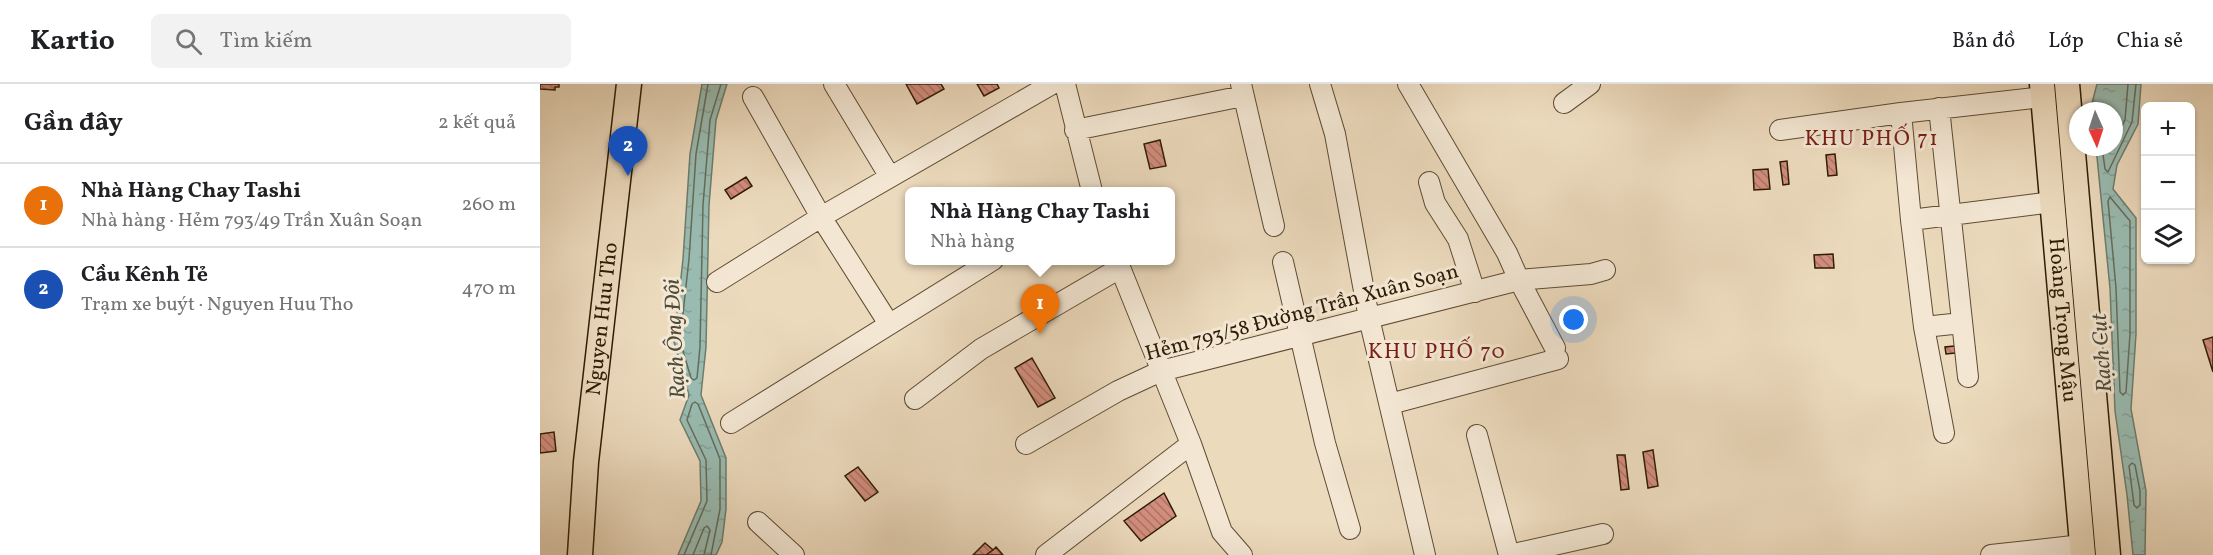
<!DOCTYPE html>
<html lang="vi">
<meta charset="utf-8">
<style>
body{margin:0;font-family:Vollkorn,serif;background:#f2f2f2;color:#202124}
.controls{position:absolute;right:18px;top:18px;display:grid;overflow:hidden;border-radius:9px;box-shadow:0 2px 4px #0004}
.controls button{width:54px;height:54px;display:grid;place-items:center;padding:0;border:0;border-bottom:2px solid #e0e0e0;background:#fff;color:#202124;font:30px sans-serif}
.compass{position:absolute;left:1529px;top:18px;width:54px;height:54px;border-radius:50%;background:#fff;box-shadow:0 2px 4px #0004;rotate:177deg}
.you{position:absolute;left:1034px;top:236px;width:21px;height:21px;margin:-15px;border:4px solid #fff;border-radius:50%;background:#1a73e8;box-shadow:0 0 0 9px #1a73e833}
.badge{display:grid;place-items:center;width:39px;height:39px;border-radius:50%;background:#db2777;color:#fff;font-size:20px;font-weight:700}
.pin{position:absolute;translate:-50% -50px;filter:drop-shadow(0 2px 3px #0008)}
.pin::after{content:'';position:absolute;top:32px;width:21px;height:18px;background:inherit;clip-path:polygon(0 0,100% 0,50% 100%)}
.popup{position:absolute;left:365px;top:103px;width:270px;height:78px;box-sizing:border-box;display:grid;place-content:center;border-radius:9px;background:#fff;filter:drop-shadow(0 2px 4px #0005);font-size:20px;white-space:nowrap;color:#757577}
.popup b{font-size:22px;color:#202124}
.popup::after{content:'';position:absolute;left:50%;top:100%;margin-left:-12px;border:12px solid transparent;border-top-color:#fff}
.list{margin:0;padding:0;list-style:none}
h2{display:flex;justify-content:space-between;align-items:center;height:78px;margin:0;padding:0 24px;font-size:26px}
h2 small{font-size:20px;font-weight:400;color:#757577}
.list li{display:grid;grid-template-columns:39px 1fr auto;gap:18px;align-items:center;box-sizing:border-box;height:84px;padding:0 24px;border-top:2px solid #e0e0e0}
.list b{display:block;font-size:22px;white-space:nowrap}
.list p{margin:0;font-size:20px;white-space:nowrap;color:#757577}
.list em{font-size:20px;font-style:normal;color:#757577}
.icon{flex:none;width:33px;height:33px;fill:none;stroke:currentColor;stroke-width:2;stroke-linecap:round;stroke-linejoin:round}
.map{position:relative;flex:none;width:1673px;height:471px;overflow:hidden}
header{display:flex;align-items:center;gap:36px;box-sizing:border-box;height:84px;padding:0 30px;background:#fff;border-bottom:2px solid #e0e0e0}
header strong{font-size:28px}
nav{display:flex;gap:33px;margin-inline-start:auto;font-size:21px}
.search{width:420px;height:54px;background:#f2f2f2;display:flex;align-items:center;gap:15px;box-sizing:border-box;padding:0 21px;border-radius:9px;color:#757577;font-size:22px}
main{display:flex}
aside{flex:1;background:#fff}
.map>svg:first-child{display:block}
</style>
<header>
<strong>Kartio</strong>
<div class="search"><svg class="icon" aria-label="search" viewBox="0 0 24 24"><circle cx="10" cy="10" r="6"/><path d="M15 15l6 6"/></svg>Tìm kiếm</div>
<nav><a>Bản đồ</a><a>Lớp</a><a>Chia sẻ</a></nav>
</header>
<main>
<aside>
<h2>Gần đây<small>2 kết quả</small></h2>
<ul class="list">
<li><span class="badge" style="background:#e8710a">1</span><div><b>Nhà Hàng Chay Tashi</b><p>Nhà hàng · Hẻm 793/49 Trần Xuân Soạn</p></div><em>260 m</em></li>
<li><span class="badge" style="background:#1a4fb4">2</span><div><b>Cầu Kênh Tẻ</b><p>Trạm xe buýt · Nguyen Huu Tho</p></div><em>470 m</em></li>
</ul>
</aside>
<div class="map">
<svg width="1673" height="471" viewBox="0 0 1673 471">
<defs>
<pattern id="water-ripples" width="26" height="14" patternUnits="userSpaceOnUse" patternTransform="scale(1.5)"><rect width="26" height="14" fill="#99bbb1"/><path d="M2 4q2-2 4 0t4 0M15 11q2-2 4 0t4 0" fill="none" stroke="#84a097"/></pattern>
<pattern id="building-back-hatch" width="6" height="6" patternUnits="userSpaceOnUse" patternTransform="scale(1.5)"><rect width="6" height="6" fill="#d38d7d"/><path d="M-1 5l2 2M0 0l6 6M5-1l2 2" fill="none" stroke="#ac7364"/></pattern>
</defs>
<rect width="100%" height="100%" fill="#ecdabd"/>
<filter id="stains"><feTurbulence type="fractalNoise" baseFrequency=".00333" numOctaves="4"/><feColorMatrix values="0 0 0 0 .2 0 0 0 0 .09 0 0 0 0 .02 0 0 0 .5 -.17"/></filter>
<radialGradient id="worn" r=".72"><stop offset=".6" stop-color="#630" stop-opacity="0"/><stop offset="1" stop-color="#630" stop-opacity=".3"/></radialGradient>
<path fill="url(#water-ripples)" stroke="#6e7c6c" stroke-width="1.5" d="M162,0H187L176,36L169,121L166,263L161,311L186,374V425L182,458L176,471H138L161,417L160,377L140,336L149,311L134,258L143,175L150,70Z
M1557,0H1601L1598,40L1577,81L1573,105L1596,134V250L1591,325L1606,407L1605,471H1593L1587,411L1575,327L1570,204L1556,63H1574V27H1553L1552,19Z"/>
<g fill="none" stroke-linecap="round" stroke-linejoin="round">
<path stroke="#646c5b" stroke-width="1.5" d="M168,0L156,70L149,175L140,257L151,294L154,296L157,294L160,263L163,121L170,36L181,0
M1574,58L1585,36L1588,0
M1562,63L1565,85L1568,88L1592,38L1596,0
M1570,113L1590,137V250L1586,308L1583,311L1580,308L1576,204L1568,117Z
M1592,379L1595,381L1600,407V421L1597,424L1594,421L1589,382Z
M144,471L167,417L166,376L147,336L152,320L155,318L158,320L180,375V425L171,471
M153,471L164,444L167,442L170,446L164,471"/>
</g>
<path fill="url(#building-back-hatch)" stroke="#2e1d05" stroke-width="1.5" d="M0,0H19V3H15V6L0,5Z
M366,0H401L404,5L377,20Z
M437,0H457L459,4L444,12Z
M620,56L626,82L610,85L604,60Z
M1295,70L1297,91L1288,92L1286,71Z
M1247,77L1249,100L1243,101L1240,78Z
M1228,85L1230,105L1214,106L1213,86Z
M206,93L212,102L191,115L185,106Z
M1293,170L1294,184H1275L1274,171Z
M1673,253V288L1663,256Z
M1434,260L1435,267L1406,270L1405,263Z
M492,274L515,314L498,323L475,284Z
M14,348L16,367L0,369V350Z
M1113,366L1118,402L1108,404L1103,368Z
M1077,371H1085L1089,405L1081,406Z
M318,383L338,408L325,417L305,392Z
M624,409L636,432L601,457L584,437Z
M445,459L453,466L446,471H433Z
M456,463L463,471H446L453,466Z"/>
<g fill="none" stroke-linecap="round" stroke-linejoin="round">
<defs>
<path id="minor" d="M294,0L350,93
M525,0L552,107
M701,0L734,142
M780,0L795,50L829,234L885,471
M868,0L967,169L979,196L1015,264
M213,13L281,133L349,240
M1024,19L1050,0
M1399,24L1428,293
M1361,29L1371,136L1384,243L1404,349
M535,46L703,12
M1240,46L1361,29L1503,13
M889,98L895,119L918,155L935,208
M1371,136L1512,118
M577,176L651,360L682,448L702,471
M743,178L785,359L810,445
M177,198L281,133L512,0
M1384,243L1422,239
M375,315L441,265L580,184
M850,320L1018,275
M191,339L453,176
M937,351L969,471L1063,450
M486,360L578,307L621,287L979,196L1051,190L1065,186
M218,438L254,471
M506,471L651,360
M1451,471L1542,461"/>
<g id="major">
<path id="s1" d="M1502,0L1543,471"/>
<path d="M1527,0L1568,471"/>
<path id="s2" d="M40,471L46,378L89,0"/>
</g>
</defs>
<use href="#minor" stroke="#5e4c33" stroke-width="22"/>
<use href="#major" stroke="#2e1d05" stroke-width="27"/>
<use href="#minor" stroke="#f3e7d4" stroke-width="20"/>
<use href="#major" stroke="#ecdabd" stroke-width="24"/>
</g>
<g text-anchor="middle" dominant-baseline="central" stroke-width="6" stroke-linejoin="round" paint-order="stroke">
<g font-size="21" fill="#2e1d05" stroke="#f3e7d4">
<text transform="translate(762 229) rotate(-15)">Hẻm 793/58 Đường Trần Xuân Soạn</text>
<text stroke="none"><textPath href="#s2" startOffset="237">Nguyen Huu Tho</textPath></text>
<text stroke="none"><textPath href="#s1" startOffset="237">Hoàng Trọng Mậu</textPath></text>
</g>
<g font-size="22" letter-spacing="1.5" fill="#7a1f14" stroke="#f3e7d4">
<text x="1332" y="55">KHU PHỐ 71</text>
<text x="897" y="268">KHU PHỐ 70</text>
</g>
<g font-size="22" font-style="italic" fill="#4e4c39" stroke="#f3e7d4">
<text transform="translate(136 255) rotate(-93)">Rạch Ông Đội</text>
<text transform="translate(1563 269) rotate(-94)">Rạch Cụt</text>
</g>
</g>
<rect width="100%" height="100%" filter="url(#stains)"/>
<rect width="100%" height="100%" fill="url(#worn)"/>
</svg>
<div class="controls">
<button>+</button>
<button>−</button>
<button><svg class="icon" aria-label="layers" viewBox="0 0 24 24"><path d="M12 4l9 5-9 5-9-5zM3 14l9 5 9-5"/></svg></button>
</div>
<svg class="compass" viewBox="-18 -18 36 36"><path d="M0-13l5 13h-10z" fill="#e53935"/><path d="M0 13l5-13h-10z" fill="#757577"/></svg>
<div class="you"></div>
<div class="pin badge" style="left:500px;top:250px;background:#e8710a">1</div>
<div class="popup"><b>Nhà Hàng Chay Tashi</b>Nhà hàng</div>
<div class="pin badge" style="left:88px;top:92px;background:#1a4fb4">2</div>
</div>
</main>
